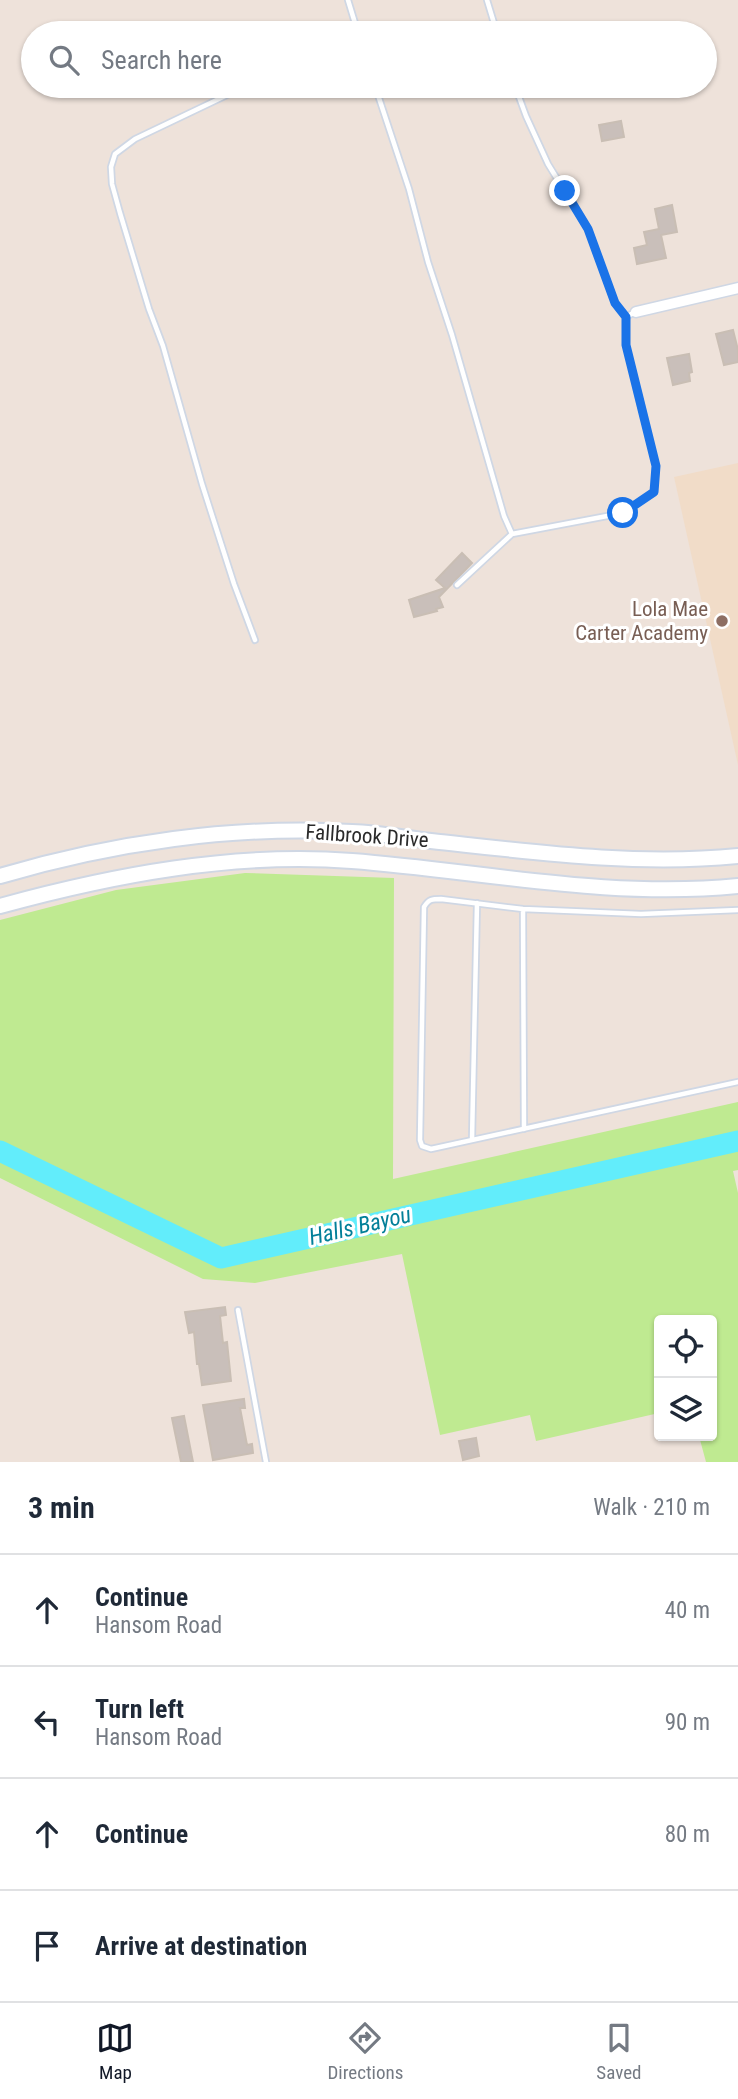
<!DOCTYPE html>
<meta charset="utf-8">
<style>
body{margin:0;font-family:"Roboto Condensed",sans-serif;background:#f6f6f7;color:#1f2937}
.controls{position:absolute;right:21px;bottom:21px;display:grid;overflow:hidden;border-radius:7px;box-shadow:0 2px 5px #0004}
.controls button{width:63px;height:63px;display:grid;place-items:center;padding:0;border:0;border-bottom:2px solid #e0e1e3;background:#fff;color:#1f2937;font:35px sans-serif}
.stop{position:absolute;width:21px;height:21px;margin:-16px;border:5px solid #1a73e8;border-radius:50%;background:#fff}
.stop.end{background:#1a73e8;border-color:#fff;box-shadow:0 2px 7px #0008}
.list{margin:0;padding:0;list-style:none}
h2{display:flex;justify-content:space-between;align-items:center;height:91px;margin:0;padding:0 28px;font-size:30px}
h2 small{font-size:23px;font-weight:400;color:#747a83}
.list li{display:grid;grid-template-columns:46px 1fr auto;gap:21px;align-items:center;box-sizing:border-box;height:112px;padding:0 28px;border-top:2px solid #e0e1e3}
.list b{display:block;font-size:26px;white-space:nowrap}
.list p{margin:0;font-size:23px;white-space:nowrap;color:#747a83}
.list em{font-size:23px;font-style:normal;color:#747a83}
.icon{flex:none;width:38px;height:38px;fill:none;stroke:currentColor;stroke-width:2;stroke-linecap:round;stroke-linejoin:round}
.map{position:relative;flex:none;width:738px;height:1462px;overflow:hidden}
.search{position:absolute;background:#fff;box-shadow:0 2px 5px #0004;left:21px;right:21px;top:21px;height:77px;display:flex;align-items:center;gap:18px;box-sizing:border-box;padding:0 24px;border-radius:38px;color:#747a83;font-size:26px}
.sheet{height:539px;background:#fff}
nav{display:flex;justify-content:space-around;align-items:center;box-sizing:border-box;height:98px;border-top:2px solid #e0e1e3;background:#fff;font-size:19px;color:#747a83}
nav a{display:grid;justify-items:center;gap:4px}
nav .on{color:#111827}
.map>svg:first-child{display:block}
</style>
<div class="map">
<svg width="738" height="1462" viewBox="0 0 738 1462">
<rect width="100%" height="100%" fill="#eee2da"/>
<path fill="#f1dcc8" d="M738,463V765L674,477Z"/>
<path fill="#bfea91" d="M245,873L394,878L393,1179L738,1102V1170L733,1171L738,1193V1462H706L699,1436H712V1320H659V1413L536,1441L530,1415L440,1435L402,1254L255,1283L203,1279L0,1178V920L116,890Z"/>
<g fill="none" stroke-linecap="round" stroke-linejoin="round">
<path stroke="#62edfb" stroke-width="21" d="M0,1151L221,1258L738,1141"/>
</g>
<path fill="#c9bfba" stroke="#c9beb4" stroke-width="2" d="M621,121L624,137L602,141L599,125Z
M672,205L677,232L661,235L666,258L637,264L634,248L647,245L644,232L659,229L655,209Z
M733,330L738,350V362L724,365L716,334Z
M689,354L692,372L689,373L690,381L673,385L667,358Z
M462,553L472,563L439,597L443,607L436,609L437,611L414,617L409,600L445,588L436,580Z
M225,1307L226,1315L220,1316L223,1343L227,1342L231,1381L202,1385L199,1364H197L194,1332L189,1333L185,1312Z
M244,1399L245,1408H240L247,1445L252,1444L253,1453L213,1460L203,1405Z
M184,1416L193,1462H181L172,1418Z
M476,1438L479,1456L463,1460L459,1441Z"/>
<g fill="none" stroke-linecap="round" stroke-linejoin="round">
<defs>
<path id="lane" d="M348,0L358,33
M487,0L497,33
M246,86L135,139L115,154L111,167L112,184L120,213L149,309L163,346L202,484L234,584L255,640
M375,86L409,189L428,262L452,335L504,516L512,534
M515,86L526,116L548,164L588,229L615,303L626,317
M457,585L512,534L623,513L654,492L656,466L626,345V317L635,312
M523,909L524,1129
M738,910L641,914L523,909L441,899C432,899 429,899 424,907L420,1140L422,1146L431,1149L738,1082
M472,1140L477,903
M238,1310L266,1462"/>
<path id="street" d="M636,312L738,288"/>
<path id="secondary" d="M0,876C112,843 234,825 352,832C378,833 405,838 431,841C533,852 635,866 738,856
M0,906C113,875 234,852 352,861C481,871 608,899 738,886"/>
</defs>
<use href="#lane" stroke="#cfd7e4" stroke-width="8"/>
<use href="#street" stroke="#cfd7e4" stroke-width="13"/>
<use href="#secondary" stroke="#cfd7e4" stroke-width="18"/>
<use href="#lane" stroke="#fff" stroke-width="4.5"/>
<use href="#street" stroke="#fff" stroke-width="10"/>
<use href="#secondary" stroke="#fff" stroke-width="14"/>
</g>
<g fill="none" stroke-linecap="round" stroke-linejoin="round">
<path stroke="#1a73e8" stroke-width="9" d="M565,191L588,229L615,303L626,317V345L656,466L654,492L623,513"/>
</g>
<circle fill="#8d6e63" stroke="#fff" stroke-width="2.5" cx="722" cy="621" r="7"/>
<g text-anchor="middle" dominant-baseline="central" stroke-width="6" stroke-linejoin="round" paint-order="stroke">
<g font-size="21" fill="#785e54" stroke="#fff" text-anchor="end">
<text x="708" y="609">Lola Mae<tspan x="708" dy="24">Carter Academy</tspan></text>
</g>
<g font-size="21" fill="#2a2a2a" stroke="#fff">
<text transform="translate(367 836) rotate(4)">Fallbrook Drive</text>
</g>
<g font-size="23" font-style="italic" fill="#027f99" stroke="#fff">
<text transform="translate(360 1226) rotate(-13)">Halls Bayou</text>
</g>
</g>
</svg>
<div class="controls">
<button><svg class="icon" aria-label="locate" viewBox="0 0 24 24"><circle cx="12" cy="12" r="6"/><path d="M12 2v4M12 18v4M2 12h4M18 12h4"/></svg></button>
<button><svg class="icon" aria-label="layers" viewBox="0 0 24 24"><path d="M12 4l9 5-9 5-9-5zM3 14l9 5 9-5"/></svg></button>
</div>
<div class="stop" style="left:623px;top:513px"></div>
<div class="stop end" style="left:565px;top:191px"></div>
<div class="search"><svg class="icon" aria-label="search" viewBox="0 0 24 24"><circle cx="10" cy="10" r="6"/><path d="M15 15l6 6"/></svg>Search here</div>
</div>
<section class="sheet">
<h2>3 min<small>Walk · 210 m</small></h2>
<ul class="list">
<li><svg class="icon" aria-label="ahead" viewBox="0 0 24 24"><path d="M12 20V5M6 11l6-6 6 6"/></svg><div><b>Continue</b><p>Hansom Road</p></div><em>40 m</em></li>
<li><svg class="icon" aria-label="left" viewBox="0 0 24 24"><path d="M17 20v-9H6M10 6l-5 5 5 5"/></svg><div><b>Turn left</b><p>Hansom Road</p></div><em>90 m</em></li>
<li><svg class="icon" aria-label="ahead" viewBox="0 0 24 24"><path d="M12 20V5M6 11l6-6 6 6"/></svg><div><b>Continue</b></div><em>80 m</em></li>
<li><svg class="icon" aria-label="arrive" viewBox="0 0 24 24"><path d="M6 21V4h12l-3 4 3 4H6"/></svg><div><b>Arrive at destination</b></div></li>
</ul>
</section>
<nav>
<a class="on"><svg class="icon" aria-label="map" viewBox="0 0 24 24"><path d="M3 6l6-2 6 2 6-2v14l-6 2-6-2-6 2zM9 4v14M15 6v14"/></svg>Map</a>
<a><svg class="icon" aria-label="directions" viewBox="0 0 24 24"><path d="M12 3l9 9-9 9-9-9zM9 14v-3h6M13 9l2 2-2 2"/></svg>Directions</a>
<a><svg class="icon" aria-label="saved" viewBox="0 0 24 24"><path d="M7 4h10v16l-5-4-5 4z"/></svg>Saved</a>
</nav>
